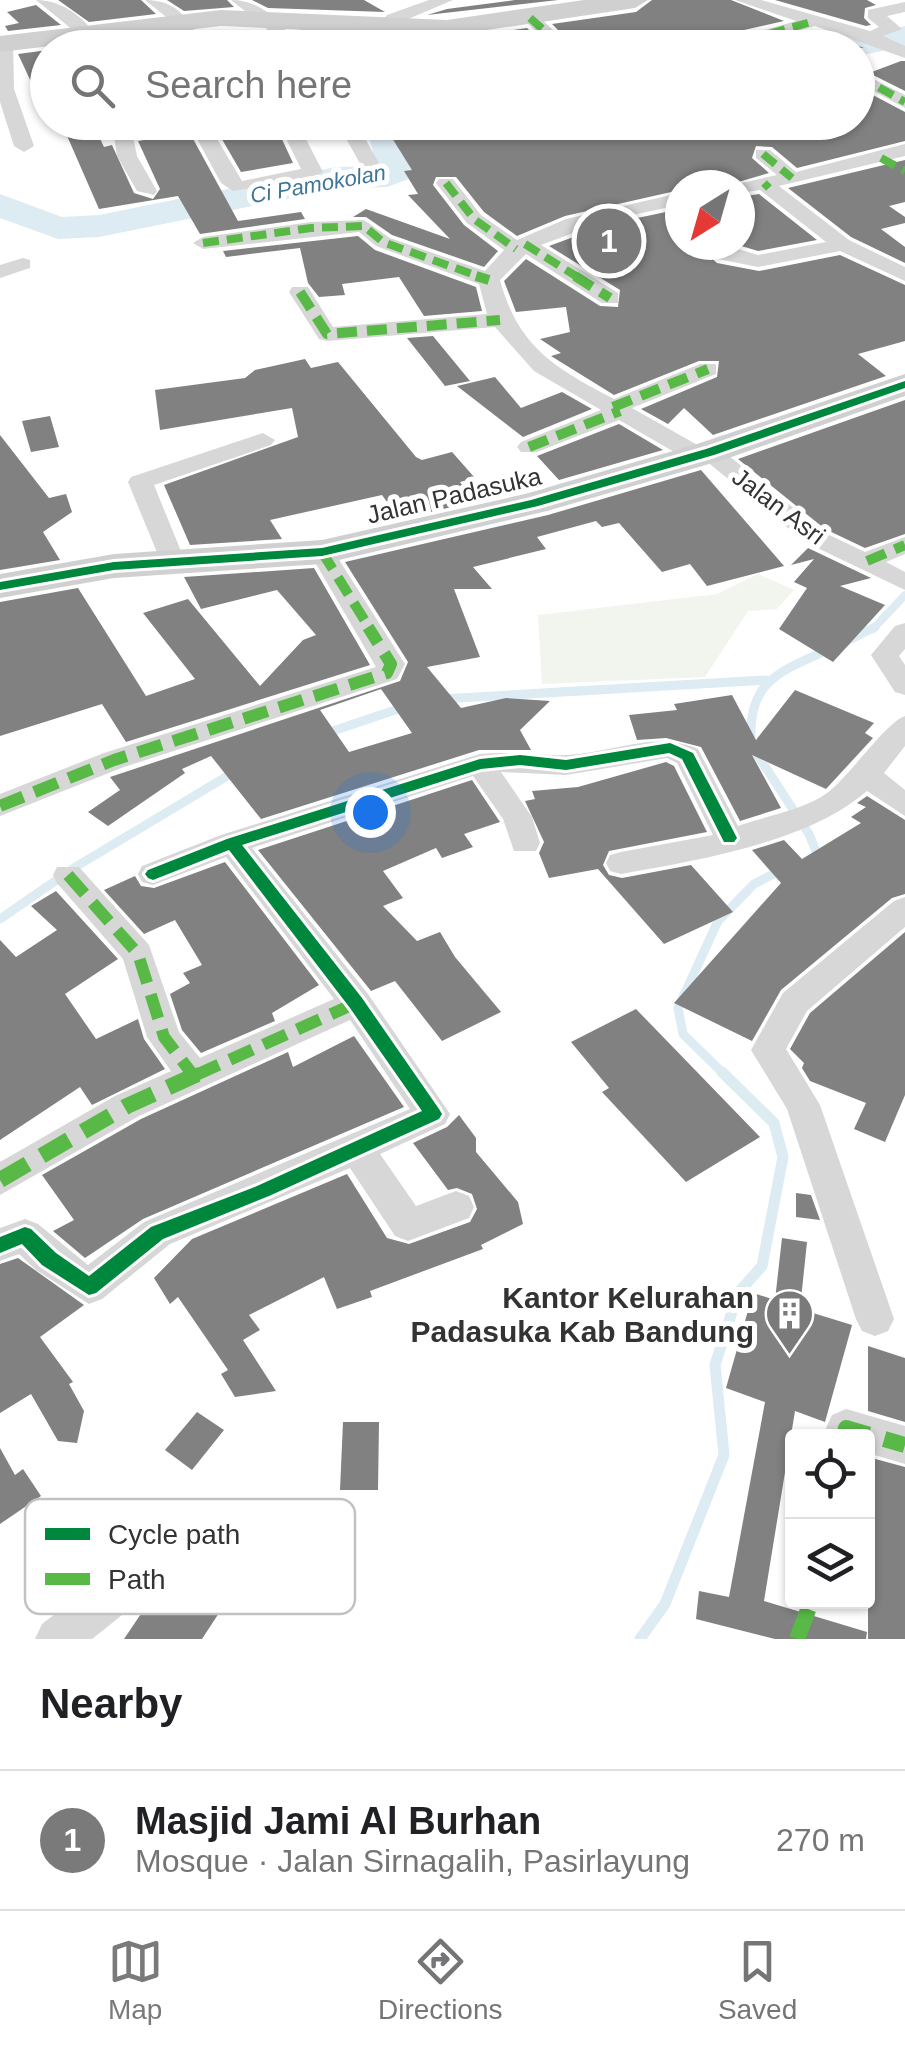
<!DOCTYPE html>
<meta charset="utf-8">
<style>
body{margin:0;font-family:Arial,sans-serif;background:#f2f2f2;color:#202124}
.controls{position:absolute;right:30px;bottom:30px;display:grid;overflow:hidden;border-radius:10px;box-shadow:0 2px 8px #0004}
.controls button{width:90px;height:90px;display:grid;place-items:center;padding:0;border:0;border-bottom:2px solid #e0e0e0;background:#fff;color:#202124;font:50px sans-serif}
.compass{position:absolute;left:665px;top:170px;width:90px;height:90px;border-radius:50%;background:#fff;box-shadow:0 2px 8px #0004;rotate:217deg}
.you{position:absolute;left:370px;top:812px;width:35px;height:35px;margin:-25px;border:8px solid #fff;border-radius:50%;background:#1a73e8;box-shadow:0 0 0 15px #1a73e833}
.badge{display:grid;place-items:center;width:65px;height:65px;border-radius:50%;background:#7a7a7a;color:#fff;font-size:32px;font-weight:700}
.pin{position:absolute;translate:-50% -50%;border:5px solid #fff;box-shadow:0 2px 10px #0006}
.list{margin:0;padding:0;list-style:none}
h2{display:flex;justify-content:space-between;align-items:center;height:130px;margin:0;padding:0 40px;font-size:42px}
h2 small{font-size:32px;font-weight:400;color:#757577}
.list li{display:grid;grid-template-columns:65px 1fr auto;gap:30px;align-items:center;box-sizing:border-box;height:140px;padding:0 40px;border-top:2px solid #e0e0e0}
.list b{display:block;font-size:38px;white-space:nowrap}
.list p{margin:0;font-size:32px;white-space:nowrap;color:#757577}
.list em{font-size:32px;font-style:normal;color:#757577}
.icon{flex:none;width:55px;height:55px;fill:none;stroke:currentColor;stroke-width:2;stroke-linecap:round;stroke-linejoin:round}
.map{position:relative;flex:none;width:905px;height:1639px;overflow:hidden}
.search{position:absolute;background:#fff;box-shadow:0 2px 8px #0004;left:30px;right:30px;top:30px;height:110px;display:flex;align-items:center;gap:25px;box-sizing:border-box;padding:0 35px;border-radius:55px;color:#757577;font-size:38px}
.sheet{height:270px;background:#fff}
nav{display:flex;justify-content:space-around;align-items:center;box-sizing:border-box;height:140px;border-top:2px solid #e0e0e0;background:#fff;font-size:28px;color:#757577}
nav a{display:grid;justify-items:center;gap:5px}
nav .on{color:#7a7a7a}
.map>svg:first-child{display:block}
</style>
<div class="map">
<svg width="905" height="1639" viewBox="0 0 905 1639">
<rect width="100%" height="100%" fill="#fff"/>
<path fill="#f1f5ed" d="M758,574L794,590L777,609L748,611L705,677L542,684L538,615L717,594Z"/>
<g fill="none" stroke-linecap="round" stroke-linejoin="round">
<path stroke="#ddebf3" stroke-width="8" d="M873,629L905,595"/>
<path stroke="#ddebf3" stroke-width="9" d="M845,642L875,627
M442,699L766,680
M327,733L407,706
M751,737C749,680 782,671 827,650
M755,751L809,834L818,856
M0,919L77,866L234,772
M725,1075L683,1034L678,1008L718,921L754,884L781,870"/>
<path stroke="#ddebf3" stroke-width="11" d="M640,1639L665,1604L724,1455L715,1365L738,1293L762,1266L783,1157L774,1123L722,1072"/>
<path fill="#ddebf3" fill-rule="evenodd" d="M905,26V46L858,56V48H834L839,41Z
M380,122L464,123L476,126L481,133L476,140H404L414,171L409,179L387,187L336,189L99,237L58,239L0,218V194L62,217L99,215L336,167L377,166L368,134Z"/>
</g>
<path fill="#818181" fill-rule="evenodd" d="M58,0H141L156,14L89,22Z
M167,0H227L234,7L184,11Z
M252,0H364L385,12L268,8Z
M515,0H558L427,15L447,9Z
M652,0H731L784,21L664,48H576L552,24L636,12Z
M775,0H867L876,5L865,8L864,18L871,25L866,26Z
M36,5L61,25L8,31L5,26L19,23L7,12Z
M527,28L547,48H328L323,34L447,40Z
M221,30L264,32L277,48H206L199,32Z
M815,30L864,48H753Z
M176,35L181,48H106L104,44Z
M48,50V118L18,54Z
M905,61V91L869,73L901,61Z
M871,94L905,112V141L797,168L772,147L756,146L752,158L769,173L728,185H680V190L565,216L517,236L484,212L456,177H436L433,185L464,225L498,251L484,267L392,235L366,217H353L366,209L450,239L408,195L418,194L404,171L412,170L382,122H858V99Z
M61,122H92L104,147L112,145L134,193L153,199L160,189L138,141L171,136L166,129L186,126L238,221L301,212L305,219L200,234L178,196L99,209Z
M212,122H274L293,163L241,172Z
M905,160V202L889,206L905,217V223L881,229L905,247V263L851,237L788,188Z
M759,194L817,240L758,251L738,245L740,197Z
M680,209V245H697L717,263L759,271L840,255L905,285V341L858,354L886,376L713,435L684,408L668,424L641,409L717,377L719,361H699L614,395L551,356L561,353L540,339L570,332L566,307L516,312L504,281L526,259L600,306L618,307L620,290L549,246L609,224Z
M358,236L375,250L476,287L482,311L424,316L399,277L342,284L345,295L319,297L308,283L300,248L226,257L223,251Z
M433,336L470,381L445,386L407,338Z
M305,359L311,368L338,362L416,457L422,460L452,452L475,478L460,482L474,502L399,519L382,495L270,520L282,539L190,545L164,485L298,437L292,408L160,430L155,390L245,378L255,370Z
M495,377L521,408L562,392L592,409L523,437L457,386Z
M905,400V534L865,548L825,529L738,459Z
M50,416L59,447L31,452L22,421Z
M619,424L663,450L559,480L537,456Z
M0,435L49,498L66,494L72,512L43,532L60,560L0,570Z
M701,470L784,566L707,586L690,564L662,572L619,523L602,527L596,521L537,537L546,549L473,567L492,589H454L480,657L427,667L461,708L506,698L550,701L520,730L531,750H479L261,819L211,756L182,769L185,773L108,826L88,812L120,790L110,777L400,681L408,662L345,562L548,515ZM381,689L412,733L349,752L320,710Z
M808,548L871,578L840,586L885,605L833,662L779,629L807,588L794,582L814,559L791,565Z
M314,568L370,665L126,742L102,704L0,736V602L78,588L146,696L195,679L143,613L188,599L260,686L303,640L316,635L277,590L201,609L184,577Z
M795,690L874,723L865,733L873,738L826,789L752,755L781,808L740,821L701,747L666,738L637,740L629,715L677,710L674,704L732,695L756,740Z
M666,762L674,766L707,832L609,851L603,865L609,875L622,878L691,865L733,912L664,944L598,869L549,878L539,853L544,842L525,801L535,799L532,791L578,787Z
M472,780L500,822L464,834L473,847L442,858L436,848L383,871L403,898L383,906L417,941L440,932L455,957L501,1012L442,1041L395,981L371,991L258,850Z
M867,796L905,820V894L892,898L781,990L752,1041L674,1003L781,883L752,850L784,840L802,859L861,823L851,817L866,807L857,803Z
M225,862L319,985L272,1013L275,1021L201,1053L182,1030L170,994L190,983L183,973L202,965L175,920L144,934L104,890L135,876L141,886L154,888Z
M56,891L118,959L65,994L96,1039L138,1019L144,1039L165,1069L92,1105L80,1087L0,1140V940L16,957L57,930L31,906Z
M905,932V1095L885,1142L854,1129L866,1103L810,1081L802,1068L804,1063L790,1049L810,1013Z
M636,1009L760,1137L686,1182L602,1092L609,1088L571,1042Z
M354,1036L404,1107L143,1219L85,1258L53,1231L74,1220L42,1175L141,1119L288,1052L293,1067Z
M459,1115L476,1138V1152L518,1202L523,1224L481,1245L483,1249L370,1291L372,1297L337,1309L324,1277L249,1315L260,1330L243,1340L276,1391L235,1397L221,1374L228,1370L178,1297L170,1304L154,1278L192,1239L347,1174L387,1238L409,1244L470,1222L477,1209L472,1194L457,1188L448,1190L413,1143L447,1127Z
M796,1193L811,1195L820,1220L796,1217Z
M782,1238L807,1242L800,1309L852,1325L825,1422L795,1411L764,1601L867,1632L866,1639H775L696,1619L699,1591L729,1597L765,1402L726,1388L753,1293L775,1300Z
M18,1258L84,1305L40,1337L73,1382L69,1384L84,1411L77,1443L58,1441L31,1394L0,1413V1264Z
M868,1346L905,1358V1422L868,1411Z
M197,1412L224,1430L192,1470L165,1450Z
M343,1422H379L378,1490H340Z
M0,1448L15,1475L23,1469L41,1496L0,1524Z
M868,1457L905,1467V1639H868Z
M155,1593L189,1610L197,1599L219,1613L202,1639H124Z"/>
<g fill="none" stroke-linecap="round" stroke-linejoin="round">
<path fill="#d7d7d7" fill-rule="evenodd" d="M36,0C64,0 91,21 102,48H84L79,35Z
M145,0C178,0 190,20 203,48H185L175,24Z
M231,0C263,0 281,23 300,48H282L264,26Z
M429,0H453L399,23L392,31L377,27L387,15Z
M735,0H761L870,31L879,27L868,18V10L905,2V12L887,16L902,29L883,36L905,46V58L815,26L745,46L667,48L744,36L796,21Z
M530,13L536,14L572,48H553L522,18Z
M306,20L312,21L325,48H308L297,25Z
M0,39L13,43L14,89L34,146L24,152L14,146L0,102Z
M858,71L905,95V108L858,83Z
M112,122H130L137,156L157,191L154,195L137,191L117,156Z
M188,122H207L242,181L301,169L278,122H297L323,172L313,178L233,191L221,183Z
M337,122H356L380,165L377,169H363Z
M905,144V156L779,186L849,240L905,267V281L840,251L758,267L718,259L701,245H725L758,255L826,242L760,190L740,193V185H732L777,175L756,158V150H770L796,172Z
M439,179H453L481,215L517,240L566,219L680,193V205L608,220L541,245L618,293V303H602L526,254L500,280C518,347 555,368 614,399L700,364H716V374L632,408L701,447H718L823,532L865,552L905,537V554L886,562L905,572V590L805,542L705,460H688L619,420L537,452H521L517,447L521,442L601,410L534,371L495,327L327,341L319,339L289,292L292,287H308L333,327L487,314L479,284L376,246L359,232L203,249L193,243L203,237L311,222L364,220L390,238L485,271L504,250L467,223L436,183Z
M23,258L30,260V268L0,278V265Z
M263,433L275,440L271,445L154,485L185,561L181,567H163L128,482L131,477Z
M322,544L331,547L405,664L397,679L124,767L0,816V794L104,753L376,667L309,552Z
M905,623V649L899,656L905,665V695L895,692L871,655L895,626Z
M905,716V746L884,773L905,790V816L867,791C807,843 698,860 621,874L610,871L606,863L610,855L621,852L713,835L677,763L667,758L566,775L501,772L532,817L540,843L536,851H514L503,819L473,776L252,848L368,994L450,1114L445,1124L380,1154L416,1206L456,1191L469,1196L474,1207L469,1218L408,1241L395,1236L350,1168L170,1244L102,1299L89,1304L36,1270L19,1254L0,1261V1228L25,1219L38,1224L88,1265L144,1222L410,1109L350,1020L139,1116L0,1195V1162L115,1096L171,1071L147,1037L123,959L57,883L53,875L57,867H79L149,945L179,1032L200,1058L334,999L226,857L153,885L142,882L138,874L142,866L221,835L480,754C510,751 537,756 567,755C613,753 654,730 698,749L738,826C765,816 804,810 827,793C850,776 886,722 905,716Z
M905,897V927L807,1011L786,1049L820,1105L894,1319L888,1331L875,1336L862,1331L856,1319L787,1109L751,1050L783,993L894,901Z
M846,1409L905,1426V1464L868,1453V1436H830L826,1428L832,1415Z
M195,1511L210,1517L216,1531L210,1545L92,1639H35L42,1624L180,1517Z"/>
<path fill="#d0d0d0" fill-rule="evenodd" d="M584,0H648L635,8L447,36L221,26L0,52V36L221,10L447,20Z
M905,374V396L723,460L547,511L322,564L114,578L0,598V574L114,554L322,540L525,494L697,444Z"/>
<path stroke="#58b947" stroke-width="8" stroke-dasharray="16 8" stroke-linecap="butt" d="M530,18L564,48
M675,48L745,41L814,21
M858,76L905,102
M763,154L792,178
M881,158L905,171
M446,183L474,219L516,249
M764,183L769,188
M203,243L311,228L364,226L383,242L483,278
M525,244L579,278"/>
<path stroke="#58b947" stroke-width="10" stroke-dasharray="20 10" stroke-linecap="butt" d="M476,276L489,280
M575,276L610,298
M300,292L327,334L500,320
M613,407L708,369
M529,447L620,411
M322,552L370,629
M867,561L905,545"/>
<path stroke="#58b947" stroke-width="12" stroke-dasharray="25 12" stroke-linecap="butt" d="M0,806L114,760L387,673L391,664L368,627
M68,875L138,954L164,1037L193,1075
M196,1075L356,1003"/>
<path stroke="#58b947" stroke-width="16" stroke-dasharray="32 16" stroke-linecap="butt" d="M191,1072L195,1077
M0,1180L127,1106L202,1072
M844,1436L846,1428L905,1445
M797,1639L811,1602"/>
<defs>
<path id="cycleway" d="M905,381V388L714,455L538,506L322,556L114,570L0,590V582L114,562L322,548L531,500L706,449Z
M670,743L693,753L737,838L734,842H724L682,759L669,753L566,770L520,765L481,769L242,845L362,998L439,1109L442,1114L439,1119L269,1196L163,1239L96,1293L89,1295L42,1265L22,1244L0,1253V1237L25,1227L31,1229L56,1253L89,1276L151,1227L257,1186L422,1111L350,1008L229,850L153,880L148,878L145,874L148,870L227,839L480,759L520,755L566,760Z"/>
</defs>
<use href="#cycleway" stroke="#fff" stroke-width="6"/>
<use href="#cycleway" fill="#00873e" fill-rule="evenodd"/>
</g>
<defs>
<symbol id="building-pin" viewBox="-11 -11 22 30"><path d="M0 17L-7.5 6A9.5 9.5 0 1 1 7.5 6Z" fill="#7a7a7a" stroke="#fff"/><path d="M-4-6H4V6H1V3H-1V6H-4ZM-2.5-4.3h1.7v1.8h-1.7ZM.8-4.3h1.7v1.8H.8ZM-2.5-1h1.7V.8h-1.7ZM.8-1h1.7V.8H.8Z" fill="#fff"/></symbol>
</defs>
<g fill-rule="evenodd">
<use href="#building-pin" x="762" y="1286" width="55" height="75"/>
</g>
<g text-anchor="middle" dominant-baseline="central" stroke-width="10" stroke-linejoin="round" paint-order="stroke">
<g font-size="22" font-style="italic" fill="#3f7597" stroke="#fff">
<text transform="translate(318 184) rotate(-10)">Ci Pamokolan</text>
</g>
<g font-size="25" fill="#333" stroke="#fff">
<text transform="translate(454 495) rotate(-13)">Jalan Padasuka</text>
<text transform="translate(779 506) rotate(37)">Jalan Asri</text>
</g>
<g font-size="30" font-weight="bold" fill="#333" stroke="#fff" text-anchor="end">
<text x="754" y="1297">Kantor Kelurahan<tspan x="754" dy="34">Padasuka Kab Bandung</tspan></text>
</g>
</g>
<rect x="25" y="1499" width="330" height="115" rx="15" fill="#fff" stroke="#c2c2c2" stroke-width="2.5"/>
<rect x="45" y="1528" width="45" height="12" fill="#00873e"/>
<rect x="45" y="1573" width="45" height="12" fill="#58b947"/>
<g font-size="28" fill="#333">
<text x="108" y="1544">Cycle path</text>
<text x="108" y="1589">Path</text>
</g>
</svg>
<div class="controls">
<button><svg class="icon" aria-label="locate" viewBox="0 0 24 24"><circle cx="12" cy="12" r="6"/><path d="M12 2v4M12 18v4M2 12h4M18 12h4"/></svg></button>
<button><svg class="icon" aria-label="layers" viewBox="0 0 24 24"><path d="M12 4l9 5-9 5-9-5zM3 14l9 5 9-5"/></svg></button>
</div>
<svg class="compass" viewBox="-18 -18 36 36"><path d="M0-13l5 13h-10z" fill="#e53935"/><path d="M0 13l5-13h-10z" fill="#757577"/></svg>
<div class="you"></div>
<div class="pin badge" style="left:609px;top:241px">1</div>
<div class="search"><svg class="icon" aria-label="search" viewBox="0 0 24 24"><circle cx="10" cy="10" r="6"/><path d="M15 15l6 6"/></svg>Search here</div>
</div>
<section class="sheet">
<h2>Nearby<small></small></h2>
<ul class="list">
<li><span class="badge">1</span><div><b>Masjid Jami Al Burhan</b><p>Mosque · Jalan Sirnagalih, Pasirlayung</p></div><em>270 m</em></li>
</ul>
</section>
<nav>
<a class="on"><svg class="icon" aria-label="map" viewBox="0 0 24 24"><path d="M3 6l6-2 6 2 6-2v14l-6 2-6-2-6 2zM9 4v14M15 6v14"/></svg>Map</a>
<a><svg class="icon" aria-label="directions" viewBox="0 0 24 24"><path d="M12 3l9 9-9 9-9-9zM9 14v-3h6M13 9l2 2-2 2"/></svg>Directions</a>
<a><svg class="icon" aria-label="saved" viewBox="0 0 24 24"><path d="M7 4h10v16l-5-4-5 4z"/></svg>Saved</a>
</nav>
